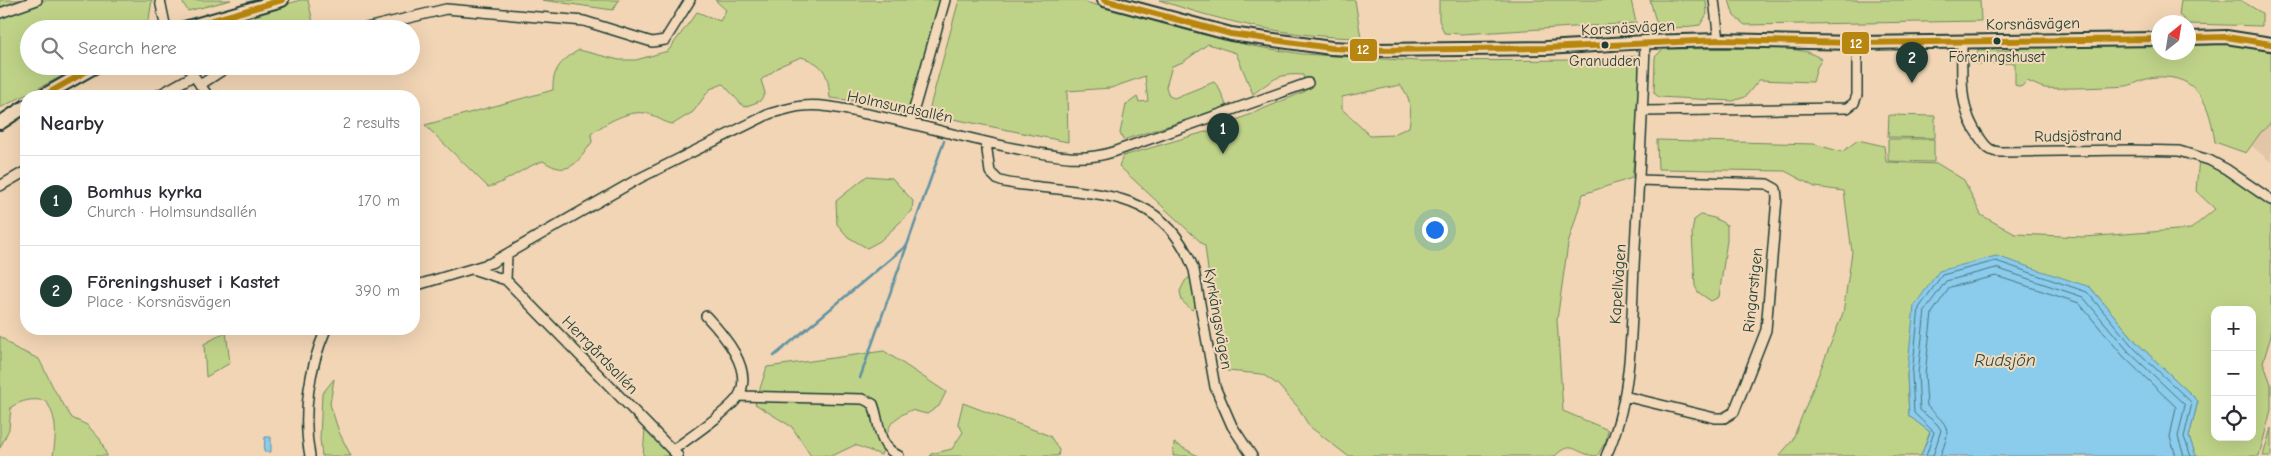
<!DOCTYPE html>
<meta charset="utf-8">
<style>
body{margin:0;font-family:"Comic Neue",sans-serif;background:#f7f7f7;color:#2b2b33}
.controls{position:absolute;right:15px;bottom:15px;display:grid;overflow:hidden;border-radius:10px;box-shadow:0 5px 20px #0002}
.controls button{width:45px;height:45px;display:grid;place-items:center;padding:0;border:0;border-bottom:1px solid #e1e1e2;background:#fff;color:#2b2b33;font:25px sans-serif}
.compass{position:absolute;left:2151px;top:15px;width:45px;height:45px;border-radius:50%;background:#fff;box-shadow:0 5px 20px #0002;rotate:30deg}
.you{position:absolute;left:1434px;top:229px;width:18px;height:18px;margin:-12px;border:4px solid #fff;border-radius:50%;background:#1a73e8;box-shadow:0 0 0 8px #1a73e833}
.badge{display:grid;place-items:center;width:32px;height:32px;border-radius:50%;background:#1f3d34;color:#fff;font-size:16px;font-weight:700}
.pin{position:absolute;translate:-50% -41px;filter:drop-shadow(0 1px 2px #0008)}
.pin::after{content:'';position:absolute;top:26px;width:18px;height:15px;background:inherit;clip-path:polygon(0 0,100% 0,50% 100%)}
.list{margin:0;padding:0;list-style:none}
h2{display:flex;justify-content:space-between;align-items:center;height:65px;margin:0;padding:0 20px;font-size:21px}
h2 small{font-size:16px;font-weight:400;color:#7c7c81}
.list li{display:grid;grid-template-columns:32px 1fr auto;gap:15px;align-items:center;box-sizing:border-box;height:90px;padding:0 20px;border-top:1px solid #e1e1e2}
.list b{display:block;font-size:19px;white-space:nowrap}
.list p{margin:0;font-size:16px;white-space:nowrap;color:#7c7c81}
.list em{font-size:16px;font-style:normal;color:#7c7c81}
.icon{flex:none;width:28px;height:28px;fill:none;stroke:currentColor;stroke-width:2;stroke-linecap:round;stroke-linejoin:round}
.map{position:relative;flex:none;width:2271px;height:456px;overflow:hidden}
.search{position:absolute;background:#fff;box-shadow:0 5px 20px #0002;left:20px;top:20px;width:400px;height:55px;display:flex;align-items:center;gap:12px;box-sizing:border-box;padding:0 18px;border-radius:28px;color:#7c7c81;font-size:19px}
.panel{position:absolute;background:#fff;box-shadow:0 5px 20px #0002;left:20px;top:90px;width:400px;height:245px;border-radius:20px}
.map>svg:first-child{display:block}
</style>
<div class="map">
<svg width="2271" height="456" viewBox="0 0 2271 456">
<rect width="100%" height="100%" fill="#f2d5b5"/>
<filter id="ink" filterUnits="userSpaceOnUse"><feTurbulence type="fractalNoise" baseFrequency=".02" numOctaves="2"/><feDisplacementMap in="SourceGraphic" scale="10" xChannelSelector="R" yChannelSelector="G"/><feConvolveMatrix kernelMatrix="1 2 1 2 8 2 1 2 1" color-interpolation-filters="sRGB"/></filter>
<g filter="url(#ink)">
<path fill="#e2c6a7" d="M2271,123V162L2252,146L2261,132Z"/>
<path fill="#bfd388" stroke="#6f885e" fill-rule="evenodd" d="M0,0H152L149,19L140,29H29V66H73L64,75L0,108Z
M181,0H231L188,11Z
M300,0H308L314,27L213,29Z
M542,0H619L613,10Z
M715,0H940L910,110L903,113L857,101L830,98C828,74 825,64 801,57L782,65L761,80L765,93L760,101L744,107L723,84L710,89L693,112L673,124C661,122 657,116 649,114C631,108 605,123 591,134L592,142C577,163 569,178 543,161C523,167 503,185 488,187L425,125L553,90C552,69 562,60 579,50L619,60H636L668,51L697,12L720,21L726,10Z
M959,0H1078L1201,34L1252,46L1302,54L1418,61L1583,60L1639,56V112L1632,178L1583,194L1568,244L1557,320L1563,411L1608,430L1606,441L1597,456C1575,455 1573,438 1555,456H1348L1309,426L1298,407L1277,384L1262,374L1227,371L1211,294L1205,246L1119,166L1123,156L1215,129L1306,91L1303,75C1277,73 1273,80 1253,94L1236,53L1208,44L1183,62L1172,66L1166,87L1169,96L1174,98L1214,82L1219,88L1227,107L1123,140L1120,133L1126,105L1137,97L1139,102L1148,101L1145,76L1111,88L1067,91L1068,142L928,114ZM1400,85C1411,97 1412,111 1409,127L1392,135L1370,136L1342,109V97Z
M1159,0H1355L1361,38C1291,37 1226,23 1159,0Z
M1439,0H1631L1636,23L1462,34L1444,33L1439,20Z
M1650,0H1706L1707,14L1700,25L1666,29L1657,25Z
M1729,0H1980L1981,21L1745,25L1734,16Z
M2181,0H2240L2262,13V26L2189,24L2179,15Z
M2236,44L2271,52V123L2261,132L2246,153L2215,142C2210,107 2200,74 2156,77C2145,78 2136,84 2126,86C2118,87 2049,89 2045,88C2039,87 2033,83 2027,81L2021,87L2015,85V63L1976,64L1978,49L2002,51L2025,47L2158,45V52H2188L2189,45Z
M1784,48L1808,52L1822,59L1817,67L1813,82L1759,80L1745,97L1733,101L1659,97L1654,93L1655,57L1663,49Z
M1889,115L1935,116V138L1888,137Z
M1888,139H1934V162L1888,161Z
M1657,140L1814,144L1842,152L1858,140L1884,146L1886,162L1938,164L1964,180L1981,215L2015,234L2084,237L2191,229L2215,209L2196,191L2199,158L2222,169L2271,203V336L2263,362L2271,384V410L2259,456H2196L2189,437L2198,401L2138,344L2090,287L1907,374L1909,416L1930,432L1921,456H1779L1792,441L1843,313L1852,252L1844,191L1815,187L1785,171L1658,169ZM2215,310H2252V437H2215Z
M867,176L892,178L913,201L912,211L880,241L867,248L848,237L837,224L836,201Z
M1701,215L1714,218L1727,225V240L1719,297L1711,301L1698,292L1695,286L1692,233L1694,220Z
M1192,275L1196,306L1192,310L1182,301L1180,291L1185,281Z
M226,332L230,363L206,377L204,344Z
M0,336L15,348L39,359L55,391L72,418L87,425L100,439L107,456H53C56,435 58,419 46,401C32,398 23,400 11,407L9,429L0,448Z
M884,351L946,392L939,406L927,414L911,410C882,424 892,428 881,455L855,445L834,455L811,456L792,427L755,404L767,367Z
M334,379L330,404L339,432L351,456H322L320,439L322,394Z
M963,403L1050,436L1059,450L1058,456H930L931,454L952,449L963,432L958,423Z
M645,428L671,456H643Z
M2271,428V456H2263Z
M1174,443L1198,456H1173Z"/>
<path fill="#8bcbec" stroke="#6092a2" d="M1996,256L2090,287L2138,344L2198,401L2189,437L2196,456H1921L1930,432L1909,416L1907,374L1914,306L1939,271Z
M265,437H271V452H264Z"/>
<g fill="none" stroke-linecap="round" stroke-linejoin="round">
<path stroke="#4a767e" stroke-width="1" d="M1926,456L1934,432L1914,413L1912,374L1919,308L1942,275L1996,261L2087,292L2134,348L2192,403L2184,437L2191,456
M1933,456L1941,430L1937,424L1920,410L1918,374L1925,310L1946,281L1996,268L2083,297L2129,352L2185,405L2178,437L2184,456
M1940,456C1952,427 1949,427 1927,406L1925,374L1932,313L1950,287L1996,276L2079,303L2124,357L2176,407L2170,437L2176,456"/>
<path stroke="#6092a2" stroke-width="2.5" d="M774,356L907,245
M860,378L944,141"/>
<defs>
<path id="street" d="M160,0L166,29
M1714,0L1719,40
M0,13L37,0
M362,29L446,9L584,21L652,42L665,40L690,0
M1962,41C1962,76 1958,109 1980,138C1986,147 1990,152 2001,152L2130,150L2179,151L2209,160L2226,169L2271,200
M187,66L208,96
M200,85L229,66
M157,96L193,76
M1643,111L1847,108L1854,103L1857,95V43
M910,123L945,0
M986,143L990,172L998,180C1011,185 1026,185 1040,187C1108,195 1166,194 1194,270L1215,387L1232,426L1252,456
M0,186L26,171
M472,269L506,280L507,255
M506,280L678,456
M414,286L491,263L638,179L769,114C780,111 791,107 803,106C824,104 847,110 867,114C919,124 971,140 1023,150C1055,156 1082,162 1113,152L1308,83
M739,396L863,399L873,404C881,425 876,445 899,456
M1624,396L1715,418H1724L1734,412L1766,330L1777,198L1776,189L1767,184L1639,180
M673,450C689,438 728,412 738,397C755,370 723,334 706,316
M310,456C302,414 309,368 326,329
M1606,456C1633,398 1631,328 1634,266C1638,191 1643,117 1645,42"/>
<path id="secondary" d="M1104,0L1231,34L1331,48L1374,50L1546,48L1645,42L1719,40L1857,43L2158,39
M181,29L282,0
M2188,38L2226,37L2271,44
M43,96L96,66
M0,123L26,106"/>
</defs>
<use href="#street" stroke="#1f3d34" stroke-width="12"/>
<use href="#secondary" stroke="#1f3d34" stroke-width="16"/>
<use href="#street" stroke="#f3d9ba" stroke-width="9"/>
<use href="#secondary" stroke="#f3d9ba" stroke-width="12"/>
<defs>
<path id="bus-1" d="M1104,0L1231,34L1331,48L1374,50L1546,48L1719,40L1857,43L2158,39
M182,29L282,0
M2188,38L2226,37L2271,44
M43,96L96,66"/>
</defs>
<use href="#bus-1" stroke="#f3d9ba" stroke-width="10"/>
<use href="#bus-1" stroke="#b68610" stroke-width="6"/>
</g>
</g>
<g fill="#1f3d34" stroke="#f3d9ba" stroke-width="2">
<circle cx="1997" cy="41" r="4.5"/>
<circle cx="1605" cy="45" r="4.5"/>
</g>
<g text-anchor="middle" dominant-baseline="central" stroke-width="4" stroke-linejoin="round" paint-order="stroke">
<g font-size="15" fill="#1f3d34" stroke="#f3d9ba">
<text x="1997" y="57">Föreningshuset</text>
<text x="1605" y="61">Granudden</text>
</g>
<g font-size="16" fill="#1f3d34" stroke="#f3d9ba">
<text transform="translate(2033 24) rotate(-1)">Korsnäsvägen</text>
<text transform="translate(1628 28) rotate(-3)">Korsnäsvägen</text>
<text transform="translate(900 107) rotate(12)">Holmsundsallén</text>
<text transform="translate(2078 136) rotate(-1)">Rudsjöstrand</text>
<text transform="translate(1618 284) rotate(-86)">Kapellvägen</text>
<text transform="translate(1753 290) rotate(-84)">Ringarstigen</text>
<text transform="translate(1218 319) rotate(80)">Kyrkängsvägen</text>
<text transform="translate(600 355) rotate(46)">Herrgårdsallén</text>
</g>
<g font-size="18" font-style="italic" fill="#2a4b46" stroke="#f3d9ba">
<text x="2005" y="360">Rudsjön</text>
</g>
</g>
<g stroke="#f3d9ba" stroke-width="2">
<rect x="1841" y="31" width="29" height="24" rx="5" fill="#b68610"/>
<rect x="1349" y="38" width="29" height="24" rx="5" fill="#b68610"/>
</g>
<g font-size="14" text-anchor="middle" font-weight="bold" fill="#fff">
<text x="1856" y="48">12</text>
<text x="1363" y="54">12</text>
</g>
</svg>
<div class="controls">
<button>+</button>
<button>−</button>
<button><svg class="icon" aria-label="locate" viewBox="0 0 24 24"><circle cx="12" cy="12" r="6"/><path d="M12 2v4M12 18v4M2 12h4M18 12h4"/></svg></button>
</div>
<svg class="compass" viewBox="-18 -18 36 36"><path d="M0-13l5 13h-10z" fill="#e53935"/><path d="M0 13l5-13h-10z" fill="#7c7c81"/></svg>
<div class="you"></div>
<div class="pin badge" style="left:1223px;top:154px">1</div>
<div class="pin badge" style="left:1912px;top:83px">2</div>
<div class="search"><svg class="icon" aria-label="search" viewBox="0 0 24 24"><circle cx="10" cy="10" r="6"/><path d="M15 15l6 6"/></svg>Search here</div>
<section class="panel">
<h2>Nearby<small>2 results</small></h2>
<ul class="list">
<li><span class="badge">1</span><div><b>Bomhus kyrka</b><p>Church · Holmsundsallén</p></div><em>170 m</em></li>
<li><span class="badge">2</span><div><b>Föreningshuset i Kastet</b><p>Place · Korsnäsvägen</p></div><em>390 m</em></li>
</ul>
</section>
</div>
